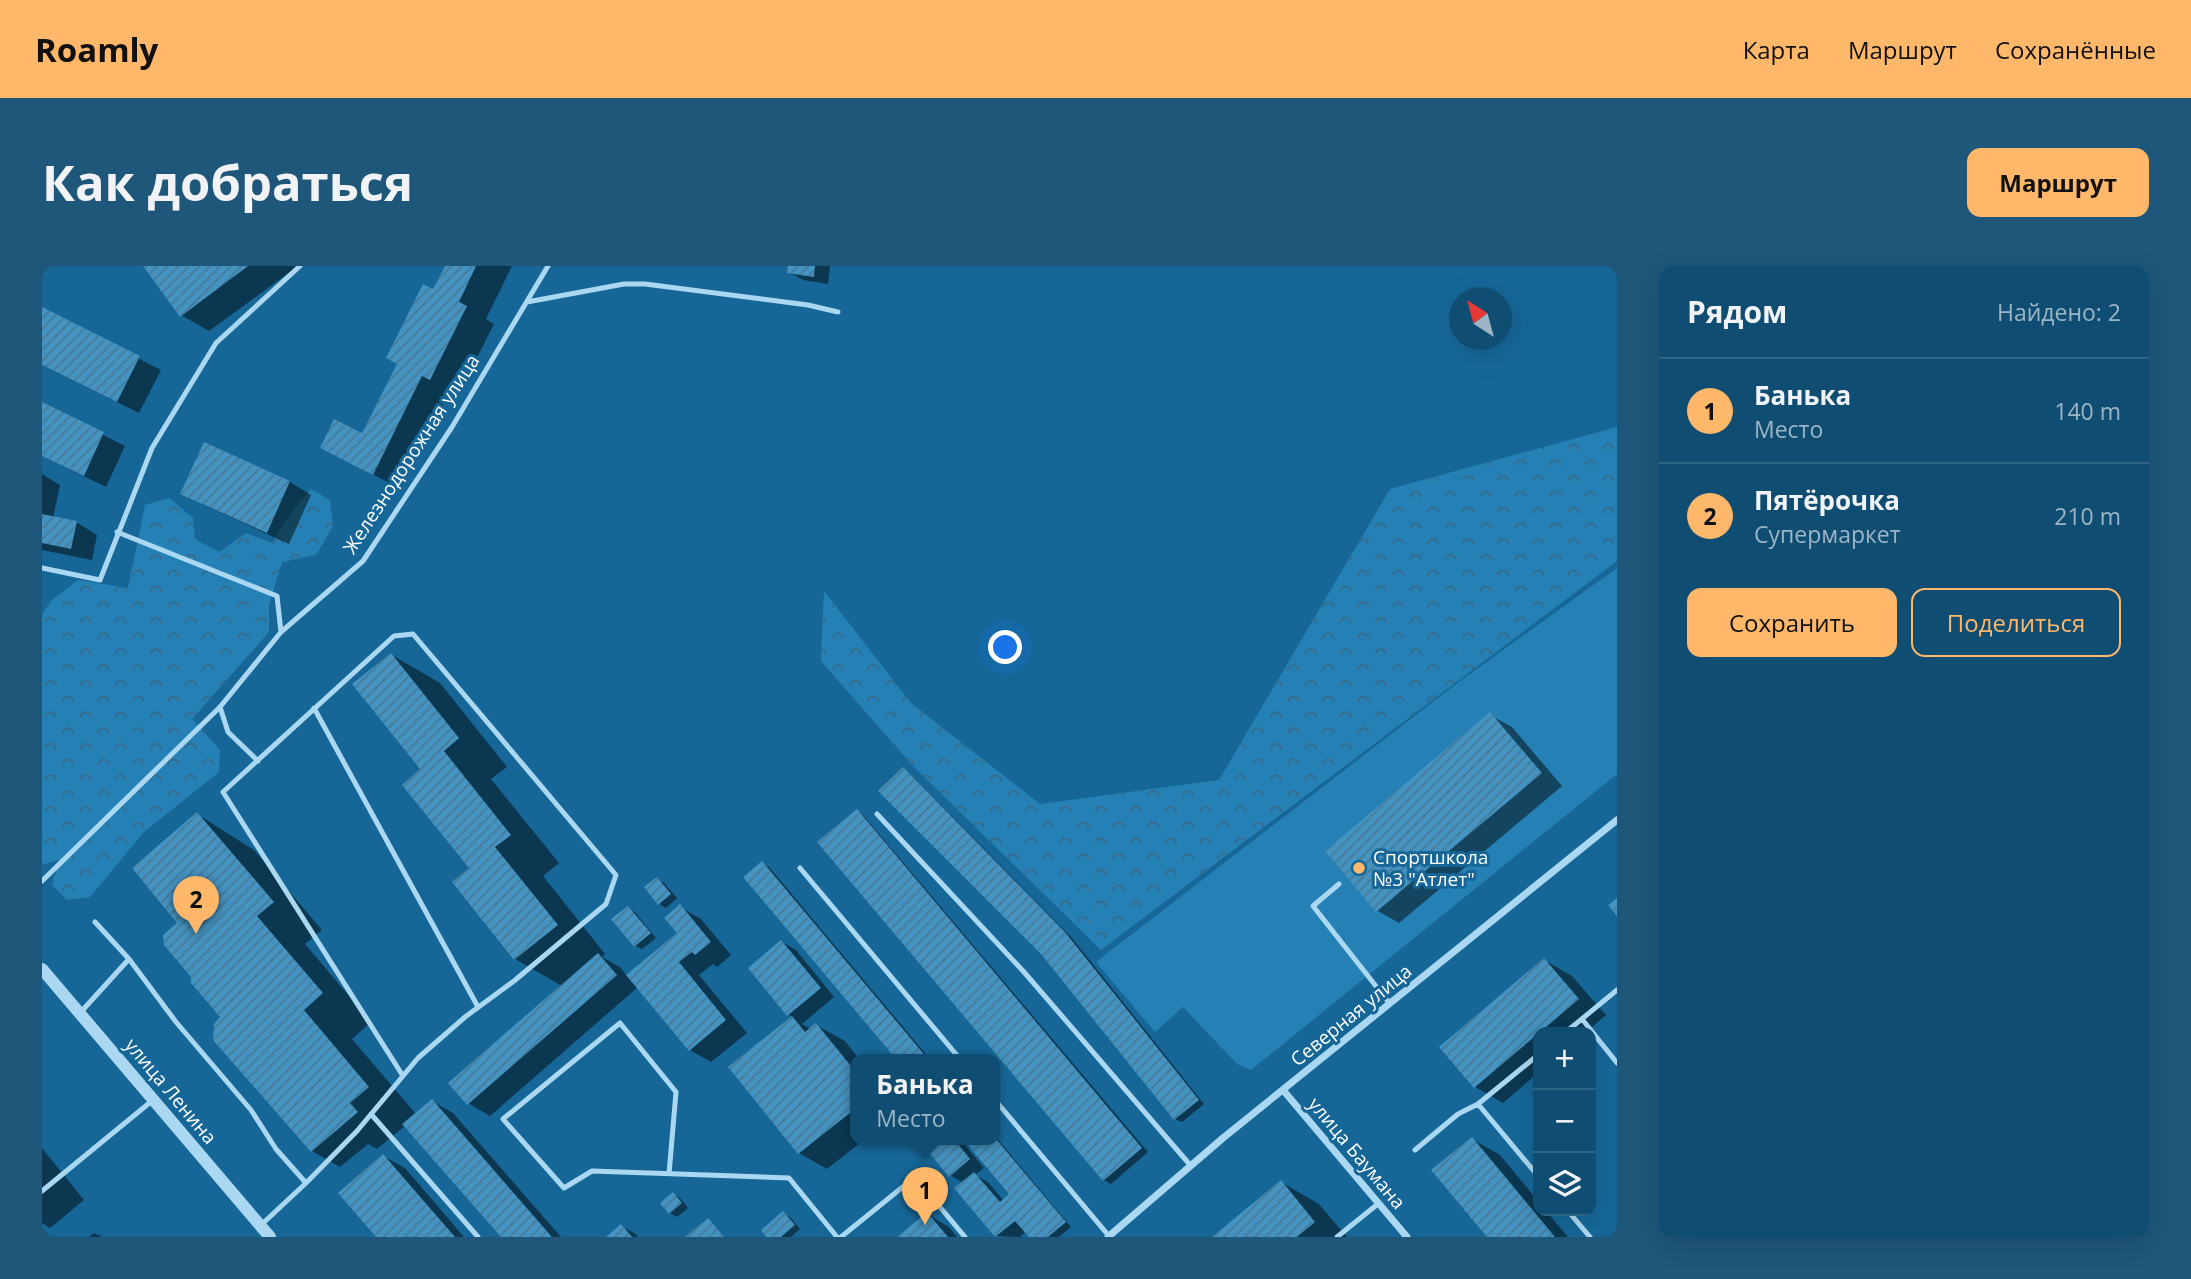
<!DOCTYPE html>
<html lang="ru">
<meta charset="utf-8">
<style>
body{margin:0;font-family:"Open Sans",sans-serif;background:#1e577a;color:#f1f3f6}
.controls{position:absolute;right:21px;bottom:21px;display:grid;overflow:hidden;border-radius:14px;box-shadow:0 7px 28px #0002}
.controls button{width:63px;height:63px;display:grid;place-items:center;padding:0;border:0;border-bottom:2px solid #306484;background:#104d72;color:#f1f3f6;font:35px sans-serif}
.compass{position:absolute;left:1407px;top:21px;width:63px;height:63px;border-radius:50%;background:#104d72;box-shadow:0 7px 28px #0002;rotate:324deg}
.you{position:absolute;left:964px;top:382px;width:24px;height:24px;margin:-18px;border:5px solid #fff;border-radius:50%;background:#1a73e8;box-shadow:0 0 0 10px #1a73e833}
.badge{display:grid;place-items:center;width:46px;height:46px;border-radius:50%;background:#ffb86a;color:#111;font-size:23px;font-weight:700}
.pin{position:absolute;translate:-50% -58px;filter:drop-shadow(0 2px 4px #0008)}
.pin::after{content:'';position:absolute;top:37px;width:24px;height:21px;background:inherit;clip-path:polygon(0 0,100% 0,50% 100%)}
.popup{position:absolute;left:808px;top:788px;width:150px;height:91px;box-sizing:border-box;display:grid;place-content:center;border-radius:14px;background:#104d72;filter:drop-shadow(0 2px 5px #0005);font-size:23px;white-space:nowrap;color:#9cb4c4}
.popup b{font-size:26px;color:#f1f3f6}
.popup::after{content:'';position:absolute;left:50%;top:100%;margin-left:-14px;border:14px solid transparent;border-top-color:#104d72}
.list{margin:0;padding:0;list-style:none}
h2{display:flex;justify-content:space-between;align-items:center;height:91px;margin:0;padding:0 28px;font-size:30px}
h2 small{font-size:23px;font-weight:400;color:#9cb4c4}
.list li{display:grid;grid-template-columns:46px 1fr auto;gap:21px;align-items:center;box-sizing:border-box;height:105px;padding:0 28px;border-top:2px solid #306484}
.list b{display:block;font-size:26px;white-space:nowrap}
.list p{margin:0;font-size:23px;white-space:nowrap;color:#9cb4c4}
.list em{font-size:23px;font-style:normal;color:#9cb4c4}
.actions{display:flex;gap:14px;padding:21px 28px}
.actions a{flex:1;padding:16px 0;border:2px solid #ffb86a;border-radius:14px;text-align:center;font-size:24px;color:#ffb86a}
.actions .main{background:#ffb86a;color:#111}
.icon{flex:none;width:38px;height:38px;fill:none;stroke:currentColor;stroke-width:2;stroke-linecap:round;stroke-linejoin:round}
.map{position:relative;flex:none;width:1575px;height:971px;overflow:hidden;border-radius:14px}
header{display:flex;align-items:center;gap:42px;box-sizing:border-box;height:98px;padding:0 35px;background:#ffb86a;color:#111}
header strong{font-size:33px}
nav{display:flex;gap:38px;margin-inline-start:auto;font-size:24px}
.intro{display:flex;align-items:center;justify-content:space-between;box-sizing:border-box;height:168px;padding:0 42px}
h1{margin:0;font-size:49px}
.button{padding:18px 32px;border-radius:14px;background:#ffb86a;color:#111;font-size:24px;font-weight:700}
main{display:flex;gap:42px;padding:0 42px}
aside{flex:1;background:#104d72;border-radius:14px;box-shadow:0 7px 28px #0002}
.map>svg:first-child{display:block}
</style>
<header>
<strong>Roamly</strong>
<nav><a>Карта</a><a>Маршрут</a><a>Сохранённые</a></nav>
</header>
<div class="intro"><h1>Как добраться</h1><a class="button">Маршрут</a></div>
<main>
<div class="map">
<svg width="1575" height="971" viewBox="0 0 1575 971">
<defs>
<pattern id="forest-crowns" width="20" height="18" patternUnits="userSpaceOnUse" patternTransform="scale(1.75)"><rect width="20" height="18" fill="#2581b5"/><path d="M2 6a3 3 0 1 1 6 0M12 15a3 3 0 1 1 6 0" fill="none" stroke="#376986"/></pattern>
<pattern id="building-hatch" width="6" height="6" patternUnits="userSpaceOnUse" patternTransform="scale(1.75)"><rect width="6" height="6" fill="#4493c1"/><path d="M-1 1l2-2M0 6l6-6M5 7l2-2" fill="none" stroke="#477a98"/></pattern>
</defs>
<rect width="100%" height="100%" fill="#166798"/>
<path fill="#2581b5" d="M1575,302V508L1209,804L1195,798L1141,741L1113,766L1054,696L1414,418Z"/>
<path fill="url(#forest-crowns)" d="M1575,161V295L1059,684L870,499L779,395L782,325L869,437L998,538L1177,514L1348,223Z
M269,223L288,234L291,260L274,289L240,296L227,339V366L150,453L178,484L177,506L102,566L48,631L25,634L10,619L16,594L0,599V348L10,334L36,314L86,322L103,239L127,232L151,252L153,273L177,286L204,267L230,277L251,244Z"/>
<path fill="#0007" d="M103,0H256L167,65L139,49Z
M405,0H470L444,53L452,58L416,129L408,125L359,223L280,182L321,169Z
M748,0H788L786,18L761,14L747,6Z
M0,43L119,104L97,147L0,99Z
M0,138L83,180L64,221L0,190Z
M163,178L248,216L269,229L247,278L162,239L141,227Z
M0,208L18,219L11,252L34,256L55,269L50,294L0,284Z
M350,389L398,417L465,501L449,513L517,597L501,610L563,688L560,691L578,701L585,710L637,668L638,641L659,653L689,689L675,701L671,698L657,709L705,767L669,796L648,784L596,721L448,850L426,837L520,720L473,693L381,504Z
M1448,449L1470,461L1520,520L1357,657L1336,645L1286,586Z
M861,504L867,507L1030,672L1162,838L1140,856L1133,853Z
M815,545L821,549L1106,886L1069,918L1062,914Z
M155,548L212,584L280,664L263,678L329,756L310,773L374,848L390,835L411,847L519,971H461L364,859L335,883L326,878L298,901L270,885L173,773L180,751L137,658Z
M720,597L727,601L888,793H856Z
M615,613L622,617L635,632L624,642L617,638Z
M586,642L593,646L614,672L600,683L593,680Z
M740,676L754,684L792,731L760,758L769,763L774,759L803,775L817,793H813V873H823L785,903L757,887L688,801L751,751L747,749L708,702Z
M1502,694L1530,710L1564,749L1544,766H1496V807L1461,837L1433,821Z
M953,870L1029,961L1017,971H989L984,965L978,971L955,970L915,922L921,917L908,909L878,873H918L942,902L933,909L946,916L962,935L970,928Z
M1430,873L1458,889L1496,935V945H1504L1526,971H1447Z
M0,882L42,934L8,962L0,957Z
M341,890L363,902L422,971H337Z
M1239,916L1277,938L1305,971H1172Z
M631,928L638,932L646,942L635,951L628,947Z
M742,948L748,951L758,963L749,971H726Z
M885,948L907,961L915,971H858Z
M579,960L594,968L596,971H567Z
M52,967L60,971H47Z"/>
<path fill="url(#building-hatch)" d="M101,0H206L138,51Z
M403,0H434L417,36L425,40L388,114L380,110L331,209L278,182L292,153L320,167L355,98L344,92L381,18L391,23Z
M746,0H773L772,11L745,7Z
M0,41L98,90L75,136L0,99Z
M0,136L62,166L42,210L0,190Z
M162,176L248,215L225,267L138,228Z
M0,248L35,255L29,283L0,277Z
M349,387L417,472L402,485L469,569L453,581L516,659L472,694L410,616L427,602L360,519L378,503L310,418Z
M1448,446L1500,507L1334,646L1283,585Z
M861,501L1023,666L1157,834L1132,854L999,688L836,525Z
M815,543L1100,882L1061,915L775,576Z
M155,546L232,636L215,650L281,727L262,744L327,821L308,837L316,846L269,886L171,774L172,758L178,751L149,717V711L122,679L121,669L135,657L90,602Z
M720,595L886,793H854L701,611Z
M615,611L629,628L616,639L602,621Z
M1575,632V650L1566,639Z
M638,638L669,676L653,689L650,686L637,696L684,754L647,785L584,709L635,667L622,652Z
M586,640L609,667L592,681L569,653Z
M739,674L779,722L745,750L706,702Z
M556,687L575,709L425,839L406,817Z
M1502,692L1537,733L1432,822L1397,781Z
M750,750L763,766L774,757L813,805V843L756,888L686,801Z
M390,833L510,971H459L360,858Z
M1430,871L1450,895L1513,971H1445L1389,904Z
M876,873H912L928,893L907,911Z
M921,873H954L1024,956L1006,971H987L973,955L953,971L912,922L932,906L958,936L967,928Z
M341,888L413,971H334L296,927Z
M1239,914L1273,956L1255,971H1170Z
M631,926L640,937L627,948L618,937Z
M741,945L753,959L739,971H724L719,964Z
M885,946L906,971H855Z
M666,952L682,971H643Z
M579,958L590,971H564Z"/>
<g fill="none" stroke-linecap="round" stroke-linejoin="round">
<path stroke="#aad8f2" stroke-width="5" d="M485,36L582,18H603L766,39L796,46
M75,266L235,330L239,366
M0,302L58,314L110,182L174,77L258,0
M178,441L186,466L216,495
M272,442L436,741
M835,548L982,706L1149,900
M758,602L918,793
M0,615L178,441L239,366L321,295L410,161L506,0
M1297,618L1271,640L1348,738
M53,656L87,693L134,756L209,844L234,883L264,917
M38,747L87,693
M1540,753L1575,797
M1524,766L1575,724
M953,834L1067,970
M1436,838L1496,910
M329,848L436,971
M1373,884L1416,848L1436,838L1496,789
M627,908L634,826L578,757L461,853L522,922L550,905L747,912L795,971
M0,925L111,834
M1526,945L1548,971
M218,960L264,917L315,865L376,792L423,751L472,715L564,638L574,609L371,368L352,370L181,526L361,810
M799,971L873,911L923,971
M1295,971L1337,937"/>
<path stroke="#aad8f2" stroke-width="7" d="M1241,824L1365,971
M1066,971L1181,872L1575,554"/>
<path stroke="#aad8f2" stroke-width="12" d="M0,703L228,971"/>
</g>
<circle fill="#ffb86a" stroke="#166798" stroke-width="2.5" cx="1317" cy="602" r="7"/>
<g text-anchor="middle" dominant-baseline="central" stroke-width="6" stroke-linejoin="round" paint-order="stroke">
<g font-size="19" fill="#fff" stroke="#166798">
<text transform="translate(369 188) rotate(-57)">Железнодорожная улица</text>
<text transform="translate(1309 749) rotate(-39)">Северная улица</text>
<text transform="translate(129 825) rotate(50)">улица Ленина</text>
<text transform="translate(1315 887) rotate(50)">улица Баумана</text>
</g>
<g font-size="19" fill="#fff" stroke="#166798" text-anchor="start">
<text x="1331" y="591">Спортшкола<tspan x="1331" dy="22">№3 "Атлет"</tspan></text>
</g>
</g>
</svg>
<div class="controls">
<button>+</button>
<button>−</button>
<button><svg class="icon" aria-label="layers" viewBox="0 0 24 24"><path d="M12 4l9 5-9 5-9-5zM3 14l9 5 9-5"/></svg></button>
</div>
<svg class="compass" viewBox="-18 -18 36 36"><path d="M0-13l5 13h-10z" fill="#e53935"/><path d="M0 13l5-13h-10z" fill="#9cb4c4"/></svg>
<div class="you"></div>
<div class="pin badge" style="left:883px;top:959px">1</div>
<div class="popup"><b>Банька</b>Место</div>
<div class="pin badge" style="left:154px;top:668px">2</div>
</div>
<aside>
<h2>Рядом<small>Найдено: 2</small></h2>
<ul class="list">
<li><span class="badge">1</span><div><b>Банька</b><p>Место</p></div><em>140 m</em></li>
<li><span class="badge">2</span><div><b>Пятёрочка</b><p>Супермаркет</p></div><em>210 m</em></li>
</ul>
<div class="actions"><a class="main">Сохранить</a><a>Поделиться</a></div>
</aside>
</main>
